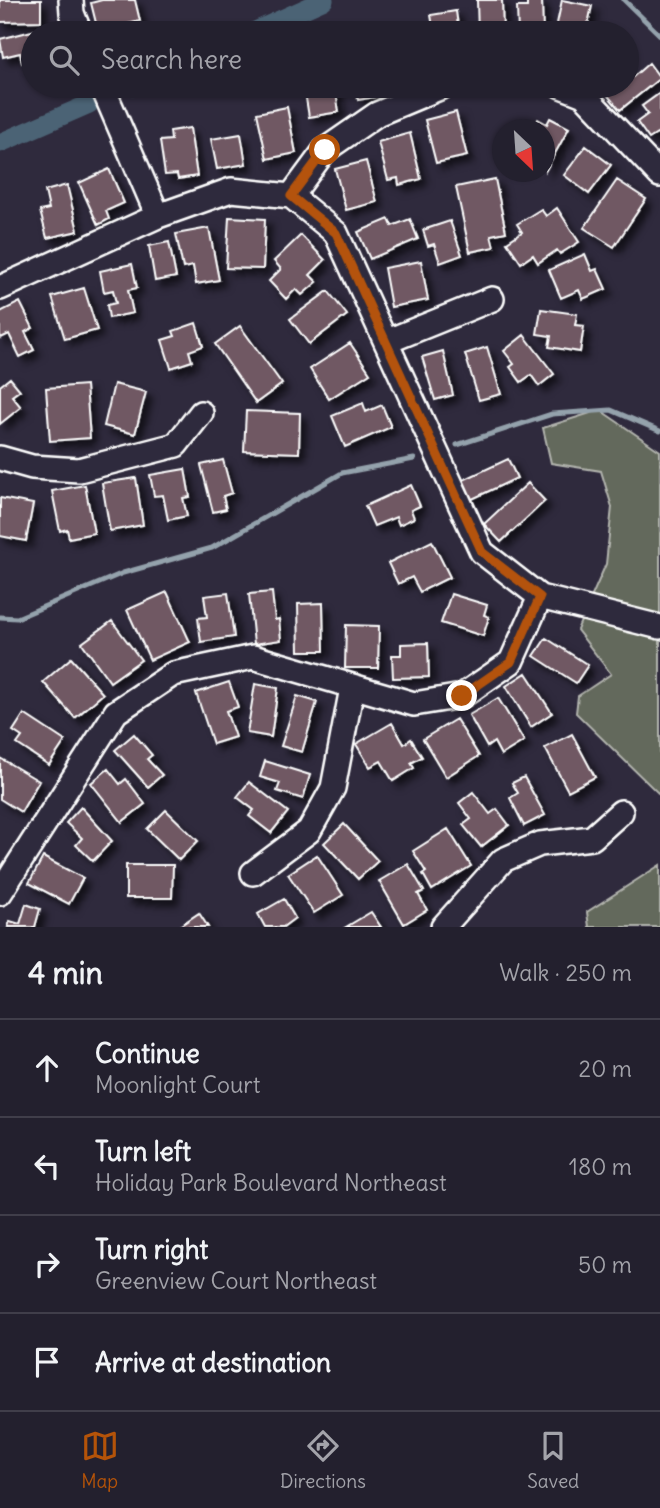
<!DOCTYPE html>
<meta charset="utf-8">
<style>
body{margin:0;font-family:Delius,sans-serif;background:#2b2836;color:#f1f3f6}
.compass{position:absolute;left:492px;top:119px;width:63px;height:63px;border-radius:50%;background:#23202e;box-shadow:0 2px 5px #0004;rotate:155deg}
.stop{position:absolute;width:21px;height:21px;margin:-16px;border:5px solid #b45309;border-radius:50%;background:#fff}
.stop.end{background:#b45309;border-color:#fff;box-shadow:0 2px 7px #0008}
.list{margin:0;padding:0;list-style:none}
h2{display:flex;justify-content:space-between;align-items:center;height:91px;margin:0;padding:0 28px;font-size:30px}
h2 small{font-size:23px;font-weight:400;color:#a3a3aa}
.list li{display:grid;grid-template-columns:46px 1fr auto;gap:21px;align-items:center;box-sizing:border-box;height:98px;padding:0 28px;border-top:2px solid #403e4a}
.list b{display:block;font-size:26px;white-space:nowrap}
.list p{margin:0;font-size:23px;white-space:nowrap;color:#a3a3aa}
.list em{font-size:23px;font-style:normal;color:#a3a3aa}
.icon{flex:none;width:38px;height:38px;fill:none;stroke:currentColor;stroke-width:2;stroke-linecap:round;stroke-linejoin:round}
.map{position:relative;flex:none;width:660px;height:927px;overflow:hidden}
.search{position:absolute;background:#23202e;box-shadow:0 2px 5px #0004;left:21px;right:21px;top:21px;height:77px;display:flex;align-items:center;gap:18px;box-sizing:border-box;padding:0 24px;border-radius:38px;color:#a3a3aa;font-size:26px}
.sheet{height:483px;background:#23202e}
nav{display:flex;justify-content:space-around;align-items:center;box-sizing:border-box;height:98px;border-top:2px solid #403e4a;background:#23202e;font-size:19px;color:#a3a3aa}
nav a{display:grid;justify-items:center;gap:4px}
nav .on{color:#b45309}
.map>svg:first-child{display:block}
</style>
<div class="map">
<svg width="660" height="927" viewBox="0 0 660 927">
<defs>
<filter id="shadow"><feDropShadow dx="6" dy="6" stdDeviation="3.5" flood-color="#0009"/></filter>
</defs>
<rect width="100%" height="100%" fill="#2f2a3d"/>
<filter id="ink" filterUnits="userSpaceOnUse"><feTurbulence type="fractalNoise" baseFrequency=".0143" numOctaves="2"/><feDisplacementMap in="SourceGraphic" scale="14" xChannelSelector="R" yChannelSelector="G"/><feConvolveMatrix kernelMatrix="1 2 1 2 8 2 1 2 1" color-interpolation-filters="sRGB"/></filter>
<g filter="url(#ink)">
<path fill="#64695c" stroke="#b2b4ae" stroke-width="2" d="M600,410L660,451V795L576,713L578,696L611,674L577,630L606,564L612,507L601,471L551,463L543,428Z
M660,865V927H589L587,912Z"/>
<g fill="none" stroke-linecap="round" stroke-linejoin="round">
<path stroke="#94a2ac" stroke-width="5" d="M624,0L660,35
M457,445L552,414L611,410L660,431
M0,617L17,618L123,573L212,548L342,473L414,459"/>
<path stroke="#4c6475" stroke-width="19" d="M251,33L324,0
M134,86H136
M0,143L89,104"/>
</g>
<path fill="#705863" stroke="#fff" stroke-width="2" filter="url(#shadow)" d="M0,0H41V21L0,22Z
M102,0H135L140,21L98,31L91,3Z
M477,0H502L503,33H478Z
M527,0H542L543,33H518L517,7H527Z
M562,0L592,6L586,33H555Z
M456,11L459,33H434L431,15Z
M44,28L45,33H33V60L22,63L20,53L3,57L0,39Z
M649,63L660,78L620,110L604,91L610,86H627V72L633,77Z
M304,86H335L339,112L309,117Z
M355,86H379L381,96L358,100Z
M660,93V132L649,139L637,122L648,114L642,106Z
M287,107L296,153L267,159L257,113Z
M456,112L467,156L436,163L425,120Z
M550,118L569,128L546,170L544,130H532L538,119L547,124Z
M190,128L197,176L178,179L177,174L165,175L160,141L171,140L170,131Z
M410,133L421,179L399,185L398,178L388,180L378,142Z
M241,134L246,164L217,169L211,139Z
M586,146L611,165L589,194L564,175Z
M366,161L377,202L346,210L335,169Z
M109,169L124,203L106,211L109,219L98,225L79,183Z
M495,179L506,232L491,235L494,247L470,252L456,187Z
M617,180L646,199L614,247L584,228Z
M67,185L78,231L47,238L40,211L49,209L45,191Z
M557,208L579,242L560,254L557,250L538,263L533,255L521,263L507,242L522,232L517,224L541,209L546,216Z
M229,217L265,219L263,269L226,268Z
M389,219L392,226L410,219L418,239L370,259L358,232Z
M450,221L462,255L440,263L434,244L428,246L423,230Z
M209,228L219,280L196,284L193,266L183,268L176,234Z
M301,235L325,260L310,275L317,282L302,295L296,289L286,299L269,281L281,269L274,261Z
M169,242L176,277L155,281L149,246Z
M585,254L592,271L597,269L606,289L583,299L579,290L561,298L549,270Z
M421,261L428,300L391,307L384,268Z
M132,264L137,288L128,290L133,313L109,318L107,305L116,303L113,290L104,292L100,271Z
M84,288L97,330L65,339L52,297Z
M328,291L347,315L309,344L290,319Z
M20,302L33,328L25,332L34,350L20,357L9,334L1,338L0,335V312Z
M541,309L577,314L575,325L584,326L580,352L549,347L551,336L537,334Z
M196,323L203,346L189,351L192,361L171,368L162,340L175,336L173,331Z
M240,326L282,384L256,403L215,344Z
M524,335L554,374L539,386L531,375L521,382L510,367L514,364L504,351Z
M350,343L370,373L329,399L310,369Z
M487,347L501,394L479,400L465,354Z
M443,351L453,395L435,400L422,357Z
M10,378L20,390L12,396L21,407L0,424V386Z
M114,384L146,392L135,434L104,426Z
M86,385L90,438L50,441L46,388Z
M363,403L366,412L382,405L391,427L345,447L332,416Z
M246,411L300,413L299,453L244,451Z
M508,459L517,478L468,501L459,482Z
M223,460L232,493L223,496L226,509L213,512L201,465Z
M185,469L190,497L183,498L187,516L168,520L163,495L154,496L150,475Z
M136,478L143,525L110,531L102,483Z
M528,483L545,501L501,542L484,524Z
M85,485L94,533L69,538L67,529L60,531L52,491Z
M411,485L420,506L411,510L414,518L399,525L396,517L374,526L365,506Z
M0,498L33,504L26,541L0,536Z
M432,541L450,577L420,592L412,577L398,584L388,563Z
M167,592L190,642L150,660L127,610Z
M272,592L275,620L279,619L281,640L254,644L249,594Z
M228,593L234,637L201,642L198,618L207,617L204,596Z
M451,594L487,605L484,615L489,617L483,636L441,623Z
M323,603L324,651H299L298,604Z
M112,621L141,660L110,682L82,643Z
M346,625L379,626L378,668H345Z
M546,638L588,665L576,683L534,656Z
M428,643L429,677L393,678L392,655H401V644Z
M71,658L103,694L75,718L43,682Z
M526,673L552,713L531,727L506,686Z
M229,682L238,707L226,711L235,737L213,744L196,693Z
M255,684L278,688L271,737L247,733Z
M297,696L317,702L302,752L281,746Z
M498,698L524,741L501,755L494,742L487,747L469,715Z
M24,714L65,741L49,765L17,744L22,737L13,731Z
M456,719L479,756L446,777L423,739Z
M392,723L404,744L411,739L422,757L411,763L414,768L393,781L381,761L370,767L356,744Z
M134,734L152,755L147,759L162,775L148,787L115,750Z
M572,734L595,777L568,791L545,748Z
M0,758L39,781L21,812L0,799Z
M265,761L310,775L303,799L277,791L280,783L260,777Z
M108,769L120,784L126,779L145,804L122,822L91,783Z
M524,777L545,815L524,826L510,798L518,793L512,783Z
M249,782L288,812L271,833L249,816L254,810L237,797Z
M473,792L490,814L497,809L509,825L481,847L463,825L471,819L459,803Z
M81,807L112,841L93,861L76,845L82,838L66,823Z
M166,810L198,841L179,860L147,829Z
M344,824L378,861L358,879L324,843Z
M448,829L471,866L432,890L423,874L426,872L413,851Z
M317,855L343,895L314,913L288,874Z
M43,857L83,878L69,904L29,883Z
M408,864L424,891L418,894L427,910L404,924L379,881Z
M126,865H173L172,898H126Z
M284,899L295,918L283,927H265L258,914Z
M26,904L40,909L35,927H8L10,921L20,924Z
M371,912L381,927H346Z
M199,913L208,927H178Z"/>
<g fill="none" stroke-linecap="round" stroke-linejoin="round">
<defs>
<path id="minor" d="M71,0L72,13L80,33
M102,86L158,216
M561,86L584,95L660,175
M291,196L325,150L377,114L444,86
M0,288L158,216L231,190L291,196L336,233L482,552L540,597L660,627
M388,341L492,299
M0,458L32,467L79,470L176,445L201,413
M253,873L309,831L333,788L352,688
M0,893L116,712L173,674L253,657L414,704L462,696L511,662L540,597
M443,927L503,860L540,844L592,838L621,812"/>
</defs>
<use href="#minor" stroke="#fff" stroke-width="28"/>
<use href="#minor" stroke="#2f2a3d" stroke-width="23"/>
</g>
</g>
<g fill="none" stroke-linecap="round" stroke-linejoin="round" filter="url(#ink)">
<path stroke="#b45309" stroke-width="9" d="M325,150L291,196L336,233L482,552L540,597L511,662L462,696"/>
</g>
</svg>
<svg class="compass" viewBox="-18 -18 36 36"><path d="M0-13l5 13h-10z" fill="#e53935"/><path d="M0 13l5-13h-10z" fill="#a3a3aa"/></svg>
<div class="stop" style="left:325px;top:150px"></div>
<div class="stop end" style="left:462px;top:696px"></div>
<div class="search"><svg class="icon" aria-label="search" viewBox="0 0 24 24"><circle cx="10" cy="10" r="6"/><path d="M15 15l6 6"/></svg>Search here</div>
</div>
<section class="sheet">
<h2>4 min<small>Walk · 250 m</small></h2>
<ul class="list">
<li><svg class="icon" aria-label="ahead" viewBox="0 0 24 24"><path d="M12 20V5M6 11l6-6 6 6"/></svg><div><b>Continue</b><p>Moonlight Court</p></div><em>20 m</em></li>
<li><svg class="icon" aria-label="left" viewBox="0 0 24 24"><path d="M17 20v-9H6M10 6l-5 5 5 5"/></svg><div><b>Turn left</b><p>Holiday Park Boulevard Northeast</p></div><em>180 m</em></li>
<li><svg class="icon" aria-label="right" viewBox="0 0 24 24"><path d="M7 20v-9h11M14 6l5 5-5 5"/></svg><div><b>Turn right</b><p>Greenview Court Northeast</p></div><em>50 m</em></li>
<li><svg class="icon" aria-label="arrive" viewBox="0 0 24 24"><path d="M6 21V4h12l-3 4 3 4H6"/></svg><div><b>Arrive at destination</b></div></li>
</ul>
</section>
<nav>
<a class="on"><svg class="icon" aria-label="map" viewBox="0 0 24 24"><path d="M3 6l6-2 6 2 6-2v14l-6 2-6-2-6 2zM9 4v14M15 6v14"/></svg>Map</a>
<a><svg class="icon" aria-label="directions" viewBox="0 0 24 24"><path d="M12 3l9 9-9 9-9-9zM9 14v-3h6M13 9l2 2-2 2"/></svg>Directions</a>
<a><svg class="icon" aria-label="saved" viewBox="0 0 24 24"><path d="M7 4h10v16l-5-4-5 4z"/></svg>Saved</a>
</nav>
